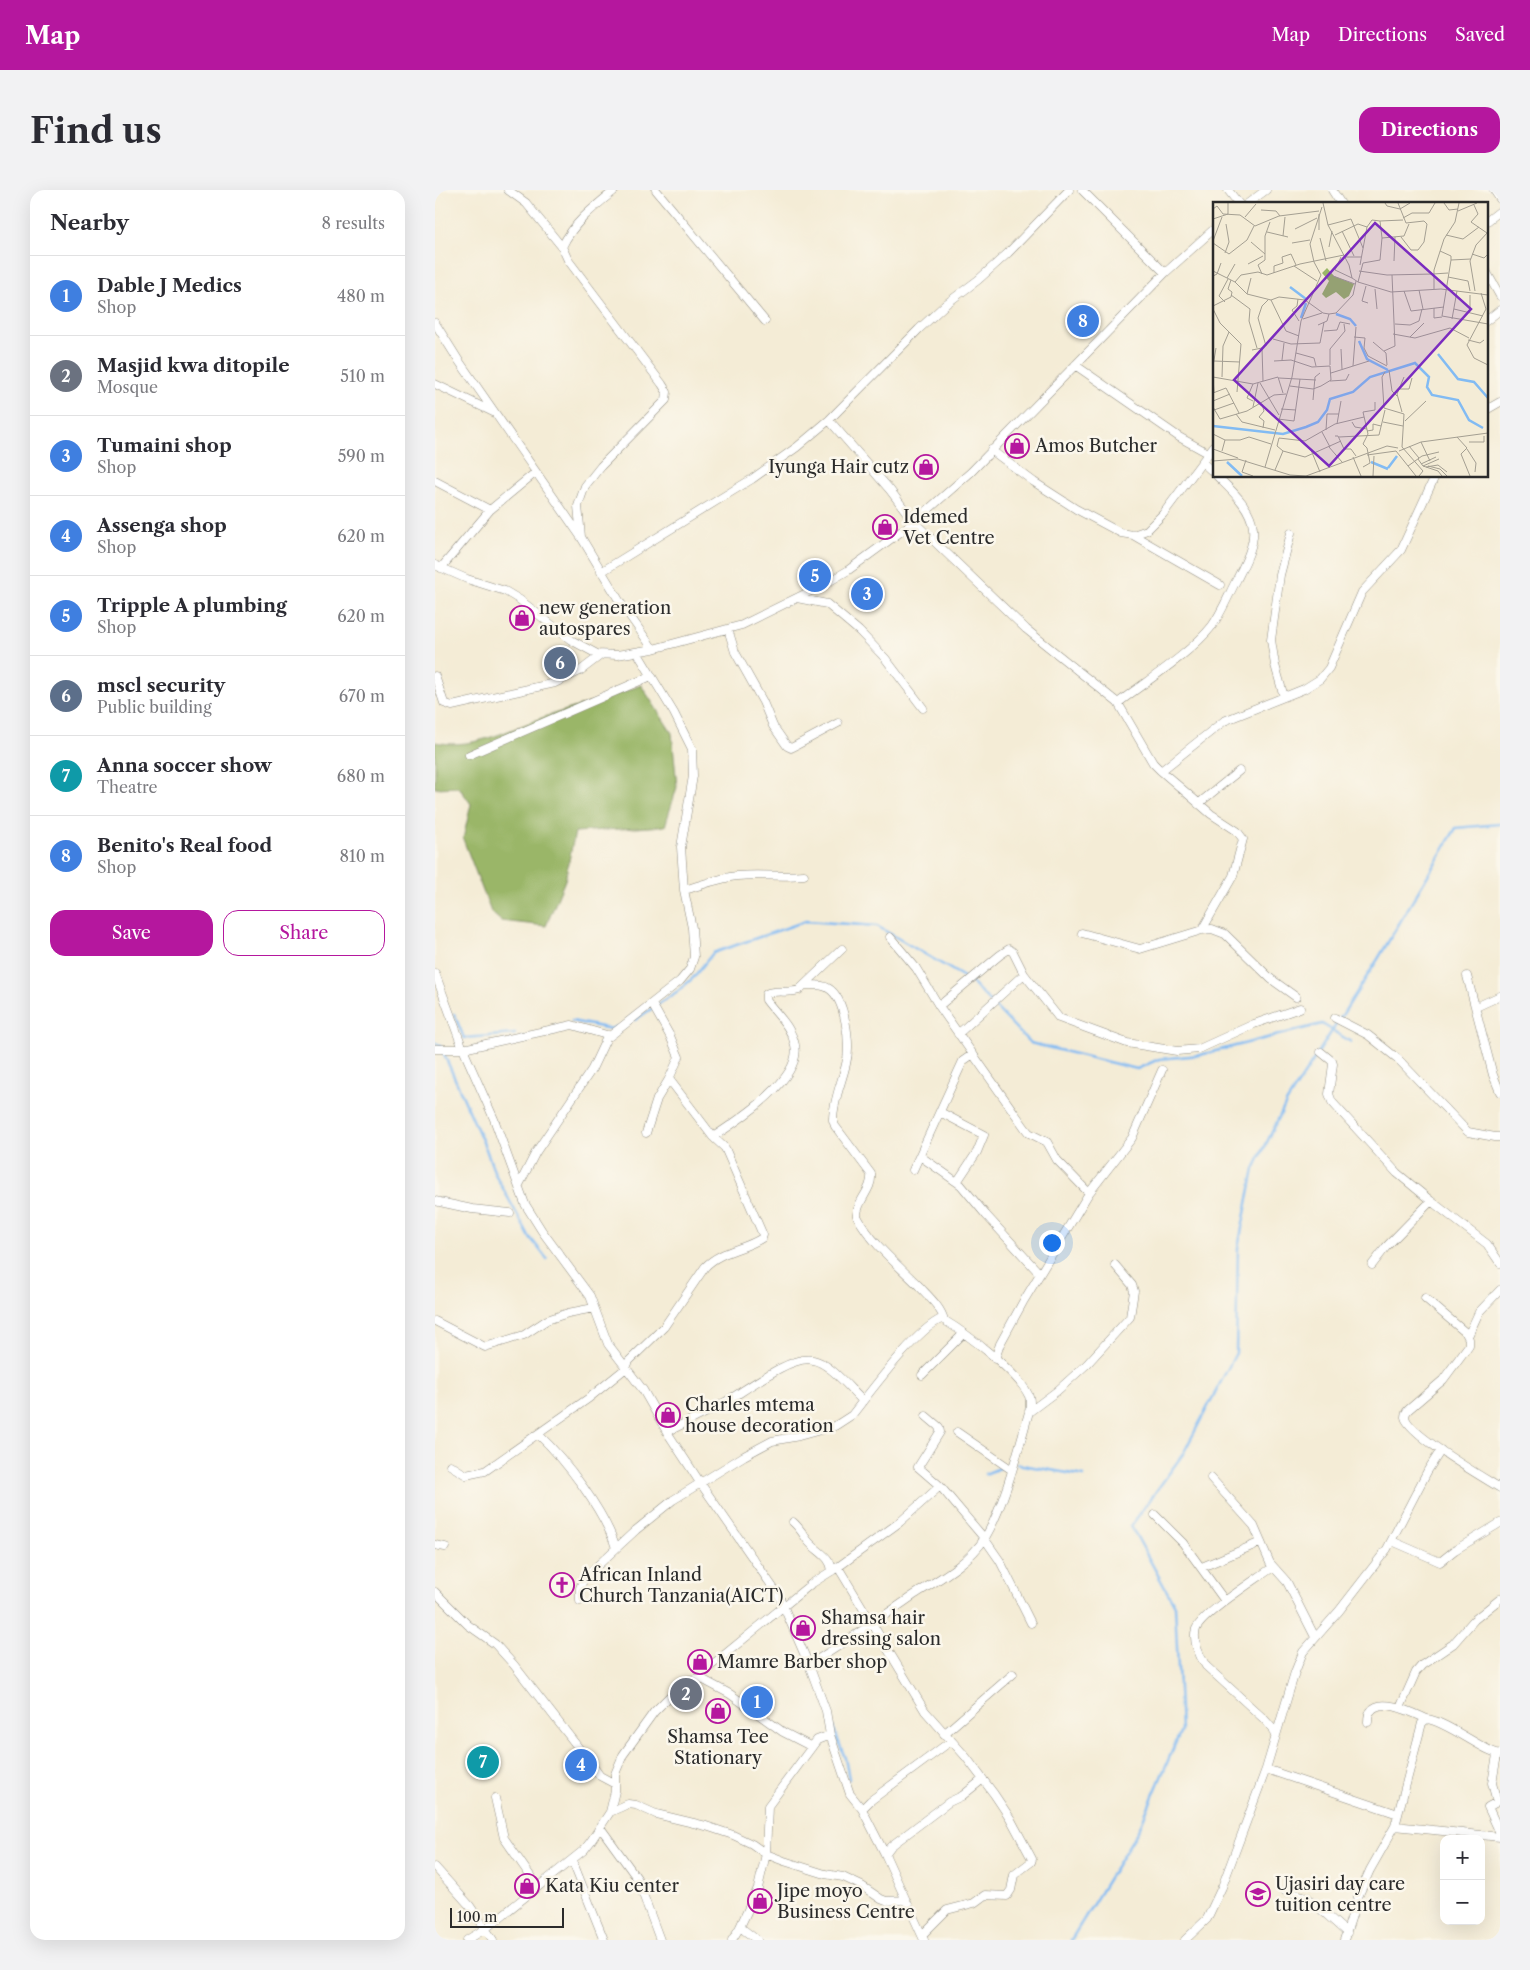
<!DOCTYPE html>
<meta charset="utf-8">
<style>
body{margin:0;font-family:"Libre Caslon Text",serif;background:#f2f2f3;color:#2b2b33}
.controls{position:absolute;right:15px;bottom:15px;display:grid;overflow:hidden;border-radius:10px;box-shadow:0 5px 20px #0002}
.controls button{width:45px;height:45px;display:grid;place-items:center;padding:0;border:0;border-bottom:1px solid #e1e1e2;background:#fff;color:#2b2b33;font:25px sans-serif}
.scale{position:absolute;left:15px;bottom:12px;width:114px;box-sizing:border-box;padding-left:5px;border:2px solid #2b2b2b;border-top:0;font-size:14px;line-height:18px;white-space:nowrap;color:#2b2b2b;-webkit-text-stroke:4px #fbf7ec;paint-order:stroke}
.you{position:absolute;left:616px;top:1052px;width:18px;height:18px;margin:-12px;border:4px solid #fff;border-radius:50%;background:#1a73e8;box-shadow:0 0 0 8px #1a73e833}
.badge{display:grid;place-items:center;width:32px;height:32px;border-radius:50%;background:#b5179e;color:#fff;font-size:16px;font-weight:700}
.pin{position:absolute;translate:-50% -50%;border:2px solid #fff;box-shadow:0 1px 5px #0006}
.list{margin:0;padding:0;list-style:none}
h2{display:flex;justify-content:space-between;align-items:center;height:65px;margin:0;padding:0 20px;font-size:21px}
h2 small{font-size:16px;font-weight:400;color:#7c7c81}
.list li{display:grid;grid-template-columns:32px 1fr auto;gap:15px;align-items:center;box-sizing:border-box;height:80px;padding:0 20px;border-top:1px solid #e1e1e2}
.list b{display:block;font-size:19px;white-space:nowrap}
.list p{margin:0;font-size:16px;white-space:nowrap;color:#7c7c81}
.list em{font-size:16px;font-style:normal;color:#7c7c81}
.actions{display:flex;gap:10px;padding:15px 20px}
.actions a{flex:1;padding:11px 0;border:1px solid #b5179e;border-radius:15px;text-align:center;font-size:18px;color:#b5179e}
.actions .main{background:#b5179e;color:#fff}
.map{position:relative;flex:none;width:1065px;height:1750px;overflow:hidden;border-radius:15px}
header{display:flex;align-items:center;gap:30px;box-sizing:border-box;height:70px;padding:0 25px;background:#b5179e;color:#fff}
header strong{font-size:24px}
nav{display:flex;gap:28px;margin-inline-start:auto;font-size:18px}
.intro{display:flex;align-items:center;justify-content:space-between;box-sizing:border-box;height:120px;padding:0 30px}
h1{margin:0;font-size:35px}
.button{padding:12px 22px;border-radius:15px;background:#b5179e;color:#fff;font-size:18px;font-weight:700}
main{display:flex;gap:30px;padding:0 30px}
aside{flex:1;background:#fff;border-radius:15px;box-shadow:0 5px 20px #0002}
.map>svg:first-child{display:block}
</style>
<header>
<strong>Map</strong>
<nav><a>Map</a><a>Directions</a><a>Saved</a></nav>
</header>
<div class="intro"><h1>Find us</h1><a class="button">Directions</a></div>
<main>
<aside>
<h2>Nearby<small>8 results</small></h2>
<ul class="list">
<li><span class="badge" style="background:#3f7fe0">1</span><div><b>Dable J Medics</b><p>Shop</p></div><em>480 m</em></li>
<li><span class="badge" style="background:#6b7280">2</span><div><b>Masjid kwa ditopile</b><p>Mosque</p></div><em>510 m</em></li>
<li><span class="badge" style="background:#3f7fe0">3</span><div><b>Tumaini shop</b><p>Shop</p></div><em>590 m</em></li>
<li><span class="badge" style="background:#3f7fe0">4</span><div><b>Assenga shop</b><p>Shop</p></div><em>620 m</em></li>
<li><span class="badge" style="background:#3f7fe0">5</span><div><b>Tripple A plumbing</b><p>Shop</p></div><em>620 m</em></li>
<li><span class="badge" style="background:#5c6f8a">6</span><div><b>mscl security</b><p>Public building</p></div><em>670 m</em></li>
<li><span class="badge" style="background:#0f9aa8">7</span><div><b>Anna soccer show</b><p>Theatre</p></div><em>680 m</em></li>
<li><span class="badge" style="background:#3f7fe0">8</span><div><b>Benito's Real food</b><p>Shop</p></div><em>810 m</em></li>
</ul>
<div class="actions"><a class="main">Save</a><a>Share</a></div>
</aside>
<div class="map">
<svg width="1065" height="1750" viewBox="0 0 1065 1750">
<rect width="100%" height="100%" fill="#fbf7ec"/>
<filter id="ink" filterUnits="userSpaceOnUse"><feTurbulence type="fractalNoise" baseFrequency=".02" numOctaves="2"/><feDisplacementMap in="SourceGraphic" scale="10" xChannelSelector="R" yChannelSelector="G"/><feConvolveMatrix kernelMatrix="1 2 1 2 8 2 1 2 1" color-interpolation-filters="sRGB"/></filter>
<filter id="wash" filterUnits="userSpaceOnUse"><feTurbulence type="fractalNoise" baseFrequency=".0096" numOctaves="4" result="noise"/><feDisplacementMap in="SourceGraphic" scale="20" xChannelSelector="R" yChannelSelector="G"/><feGaussianBlur stdDeviation="1.12" result="paint"/><feColorMatrix in="noise" values="0 0 0 0 0 0 0 0 0 0 0 0 0 0 0 0 0 1.4 0 .05"/><feComposite in="paint" operator="in"/></filter>
<g filter="url(#wash)">
<rect width="100%" height="100%" fill="#f4ecd6"/>
<path fill="#9ab667" stroke="#627049" d="M206,495L237,543L242,597L230,636L140,642L130,690L111,736L66,731L56,722L28,649L36,614L24,597L0,598V552C41,561 80,536 118,524C148,515 177,507 206,495Z"/>
<g fill="none" stroke-linecap="round" stroke-linejoin="round">
<path stroke="#82bbf3" stroke-width="2.5" d="M19,824L29,848L80,844
M200,830L243,801L258,788L278,763L371,731L442,736L534,790L595,853L702,879L724,869L765,865L887,834L916,852
M137,831L176,839L181,837
M106,846L120,842
M89,848L92,849L100,847
M0,853L5,855L51,959L60,984L94,1046L112,1069
M582,1274L649,1286
M550,1284L570,1276
M396,1532L410,1568L414,1589
M636,1750L704,1639L746,1540L740,1416L696,1336L748,1264L801,1163L803,1058L819,979L851,913L943,769L1021,638L1065,634"/>
</g>
</g>
<g filter="url(#ink)">
<g fill="none" stroke-linecap="round" stroke-linejoin="round">
<defs>
<path id="street" d="M73,0L91,13L127,57
M180,0C160,16 138,33 127,57L133,70L227,194L232,202L231,210L166,276L150,296L143,316L146,347L185,412L218,459
M221,0L330,131
M647,0L730,83
M793,0L804,14
M897,0L906,14
M1059,0L1065,9
M812,14L831,0
M1051,32L1065,21
M1051,81L1065,106
M1051,131L1065,120
M0,133L22,168L146,347
M640,175L744,247L773,263
M0,194L60,223
M1051,220L1065,212
M394,230L455,300L479,332L591,439L683,513L718,573L725,580L776,624L802,641L808,649L798,686L767,740
M556,260L599,292L641,319L686,343L698,345L712,340L728,324L779,256
M767,272L779,283
M0,291L55,320
M698,345L785,395
M0,375L32,389L70,401L85,410L136,450L162,464L182,465L218,459L307,435L390,394L412,381L479,332L536,282L730,83L779,39
M6,378L55,320L101,282
M166,382L317,289L362,257L394,230L484,139L511,114L543,90L573,63L634,0
M362,408L392,414L424,441L450,468L488,518
M293,439L300,462L328,512L338,536L352,556L356,558L360,556L403,533
M0,486L9,513L17,516L120,493L145,481L166,465
M849,507L840,475L836,450L845,385L856,343
M683,513C711,491 755,464 777,436C787,422 794,404 802,389C809,375 820,355 818,338C816,317 796,300 782,286
M34,565L216,486
M726,581L789,531L869,499L885,489L894,478L927,402L966,360L1000,286
M763,614L804,581
M249,700C267,695 284,688 302,686C325,684 347,687 369,685
M647,743L705,759L767,740L777,739L790,744L836,789L861,807
M455,747L481,778L504,816L590,938L594,943L612,952L622,970L654,1003
M0,783L28,859L59,929L90,1014L107,1041L155,1106L173,1154L208,1200L232,1242L266,1294L344,1406L374,1475L391,1521L395,1545L415,1604L427,1619L450,1664L489,1750
M1032,786L1058,885L1065,902
M370,795C377,795 387,794 393,798C411,808 416,856 411,874C407,892 398,911 398,930L400,936L436,984C438,1000 421,1011 422,1026C436,1053 463,1075 484,1096C493,1106 506,1117 509,1130
M504,816L565,765L574,759L578,762L589,784L624,828L692,853L742,861L764,859L819,834L865,818
M1041,817L1065,806
M900,828L933,845L963,869L1033,942L1060,947H1065
M523,844L589,784
M0,859H28L137,835L175,846L245,791L255,779L259,767L257,738L249,700L246,657L258,586L257,559L239,523L202,462
M886,862L897,871L898,874L894,904L897,912L962,983L996,1011L1052,1054L1065,1073
M505,922L549,945L542,962L522,992
M211,943L222,909L234,889L244,867L235,846L217,814
M278,947C302,931 368,889 360,855C356,836 342,825 331,810V804C341,799 353,804 364,800L407,759
M485,966L526,995L551,1025L605,1084
M478,980L528,871L538,864
M84,995L101,962L157,879L173,845
M0,1011L37,1019L75,1023
M937,1075L951,1057L996,1011
M990,1108L1031,1143L1034,1149V1155L1008,1190L973,1220C971,1222 970,1225 970,1227C973,1244 1049,1288 1065,1298
M0,1131L50,1157L89,1145L112,1130L133,1123L159,1118
M1033,1146L1044,1122L1065,1100
M560,1169L565,1154L588,1112L654,1003L697,948L727,880
M487,1185L529,1143
M594,1222L622,1201L652,1174L695,1127L699,1101L697,1095L680,1075
M491,1226L504,1237L505,1242L483,1277L505,1296L549,1348L565,1371L596,1433
M232,1242C250,1233 269,1224 287,1214C307,1203 356,1164 378,1170C395,1173 415,1199 428,1211
M522,1242L577,1280
M103,1244C131,1270 170,1322 181,1358
M15,1275L31,1285L50,1281L154,1208L191,1178L194,1171L229,1137L270,1077C286,1060 309,1060 327,1048L328,1045L290,958L278,947L234,889
M776,1288L819,1336L835,1373L852,1392L880,1447
M720,1325L748,1353L790,1411
M358,1332C364,1337 368,1344 373,1351C382,1362 396,1366 397,1381
M957,1351L1005,1372L1020,1360L1065,1333
M0,1355L10,1357
M403,1377L490,1521L531,1567L559,1604L575,1628L597,1669L596,1672L579,1685L576,1700L572,1706L550,1705L539,1713L512,1720L487,1745
M767,1377L826,1352
M838,1377C822,1389 768,1423 761,1439C757,1451 765,1467 771,1476L829,1529L837,1538L840,1546
M0,1402L33,1435L60,1454L79,1475L160,1579L165,1586L180,1594
M145,1411V1398L149,1388L201,1340L238,1310L309,1266L337,1251L364,1246L400,1236L417,1225C436,1201 480,1141 506,1129L509,1130C532,1144 583,1182 594,1206C596,1212 595,1217 594,1222C583,1260 570,1314 550,1348C533,1374 504,1389 479,1405C445,1429 410,1452 374,1475
M265,1488L272,1479L376,1394L403,1377L465,1332L505,1296
M965,1518L981,1482L987,1475L1018,1454L1039,1430L1065,1409
M933,1532C933,1528 933,1523 936,1521C946,1506 980,1524 992,1529C1011,1531 1056,1566 1065,1563
M509,1544L578,1484
M1062,1565L1057,1593L1062,1612L1053,1617L1065,1643
M831,1579L963,1624
M60,1608L69,1648L103,1697
M427,1619L435,1611L516,1551
M175,1622L193,1614L201,1615L221,1624L271,1636L298,1645L317,1654L331,1664L349,1671L390,1684L408,1687L427,1696L446,1709L451,1711L470,1710
M960,1636L1065,1647
M165,1637L202,1688L225,1750
M450,1664L456,1656L514,1612L527,1606L548,1589
M137,1670L169,1750
M0,1677L35,1716L58,1750
M850,1701L872,1707L912,1743
M305,1737L322,1750
M32,1750L50,1739L149,1660L156,1651L175,1622L180,1601V1584L188,1565L219,1522L236,1505L255,1490L265,1488L295,1504L348,1542L377,1557
M297,1750L305,1737L323,1698L331,1664L333,1616L382,1550L395,1545
M750,1750L772,1729L787,1697L831,1579L860,1482L868,1462L904,1421L952,1359L993,1280L1006,1260
M909,1750L923,1707L935,1680L960,1636L987,1533L992,1529"/>
</defs>
<use href="#street" stroke="#908c80" stroke-width="9"/>
<use href="#street" stroke="#fff" stroke-width="8"/>
</g>
</g>
<defs>
<symbol id="shop-ring" viewBox="-11 -11 22 22"><circle r="9.5" fill="#fbf7ec" stroke="#b5179e" stroke-width="1.5"/><path d="M-5-2.5h2.3a2.7 3.5 0 0 1 5.4 0H5L5.5 6h-11ZM-1.5-2.5h3a1.5 2.3 0 0 0-3 0Z" fill="#b5179e"/></symbol>
<symbol id="church-ring" viewBox="-11 -11 22 22"><circle r="9.5" fill="#fbf7ec" stroke="#b5179e" stroke-width="1.5"/><path d="M-1.2-6h2.4v3.5h3.3v2.4h-3.3V6h-2.4V-.1h-3.3v-2.4h3.3Z" fill="#b5179e"/></symbol>
<symbol id="school-ring" viewBox="-11 -11 22 22"><circle r="9.5" fill="#fbf7ec" stroke="#b5179e" stroke-width="1.5"/><path d="M0-5L7-2L0 1L-7-2ZM-4 1L0 2.5L4 1V4Q0 6-4 4Z" fill="#b5179e"/></symbol>
</defs>
<g fill-rule="evenodd">
<use href="#shop-ring" x="568" y="242" width="28" height="28"/>
<use href="#shop-ring" x="477" y="263" width="28" height="28"/>
<use href="#shop-ring" x="436" y="323" width="28" height="28"/>
<use href="#shop-ring" x="73" y="414" width="28" height="28"/>
<use href="#shop-ring" x="219" y="1211" width="28" height="28"/>
<use href="#church-ring" x="113" y="1381" width="28" height="28"/>
<use href="#shop-ring" x="354" y="1424" width="28" height="28"/>
<use href="#shop-ring" x="251" y="1458" width="28" height="28"/>
<use href="#shop-ring" x="269" y="1507" width="28" height="28"/>
<use href="#shop-ring" x="78" y="1682" width="28" height="28"/>
<use href="#school-ring" x="809" y="1690" width="28" height="28"/>
<use href="#shop-ring" x="311" y="1697" width="28" height="28"/>
</g>
<g text-anchor="middle" dominant-baseline="central" stroke-width="5" stroke-linejoin="round" paint-order="stroke">
<g font-size="18" fill="#2b2b2b" stroke="#fbf7ec" text-anchor="start">
<text x="600" y="256">Amos Butcher</text>
<text x="474" y="277" text-anchor="end">Iyunga Hair cutz</text>
<text x="468" y="327">Idemed<tspan x="468" dy="21">Vet Centre</tspan></text>
<text x="104" y="418">new generation<tspan x="104" dy="21">autospares</tspan></text>
<text x="250" y="1215">Charles mtema<tspan x="250" dy="21">house decoration</tspan></text>
<text x="144" y="1385">African Inland<tspan x="144" dy="21">Church Tanzania(AICT)</tspan></text>
<text x="386" y="1428">Shamsa hair<tspan x="386" dy="21">dressing salon</tspan></text>
<text x="282" y="1472">Mamre Barber shop</text>
<text x="283" y="1547" text-anchor="middle">Shamsa Tee<tspan x="283" dy="21">Stationary</tspan></text>
<text x="840" y="1694">Ujasiri day care<tspan x="840" dy="21">tuition centre</tspan></text>
<text x="110" y="1696">Kata Kiu center</text>
<text x="342" y="1701">Jipe moyo<tspan x="342" dy="21">Business Centre</tspan></text>
</g>
</g>
<g transform="translate(778 12)">
<rect width="275" height="275" fill="#f4ecd6"/>
<path d="M114,66L121,74L141,82L136,94L131,97L123,90L113,96L109,92L116,79L109,71Z" fill="#9ab667"/>
<path fill="none" stroke="#82bbf3" stroke-width="2.5" d="M77,85L93,97M123,112L137,117L143,124M88,116L93,101M146,139L154,157L175,168M225,152L245,177L261,180L275,196M0,224L70,232L93,225L105,220L114,208L117,197L140,190L157,175L202,161L216,175L214,185L219,193L245,198L256,218L270,226M14,260L29,274M158,260L175,267M175,266L184,254"/>
<path fill="none" stroke="#a49f92" stroke-width="1" d="M110,1L115,23L136,63L139,76L145,80L178,90L228,87L275,93M172,1L174,4L187,7L197,1M185,1L193,21L211,19L214,22L211,40L205,48H198L188,35M231,1L236,8L245,7M261,3L265,12L258,20L274,31M0,7L4,4L10,12L27,13L42,24L66,14L106,9M48,8L63,9L67,14M245,9L264,1M106,12V28M32,15L43,2M190,16L199,11H216L222,1M0,17L15,12V1M167,19L190,18M115,23L138,17L150,46M82,27L104,16M129,29L141,54M54,30L75,35M122,33L145,22L154,25L159,18L167,19L169,36M233,33L250,37L266,25M70,34L72,15M107,36L113,59M0,39L9,15M38,40L52,52M0,41L16,52L34,38L41,24M79,41L97,38M116,45L119,29M227,49L238,54V58M12,51L16,40L13,22M259,52L271,56L275,52M128,55L122,68L139,76M132,55H148M258,57L238,58L229,114L275,122M181,59L182,35M35,62L50,54M147,63L154,25M81,64L104,79M0,69L22,80L34,92L58,98L66,95L92,98L110,111L116,112L123,111L140,93L143,79M146,69L174,73L220,72M61,71V64L70,61L69,55L78,52L83,63M49,72L45,63L52,58V34L57,20M220,72L235,71M0,74L4,72L8,61M120,74L142,82M235,75L255,79L257,89M14,76L22,62M22,80L28,73L45,70L54,73L87,62L131,53M145,80L150,61L167,58L169,36L191,34L196,22M153,84L149,99L155,101M162,87L164,107M221,87V68L231,37L242,20L246,1M206,88L210,107M191,89L198,109L231,105M262,89L257,59L263,43L275,30M268,91L273,107L254,143L261,156L275,163M34,92L38,76M18,93L37,107L36,119L44,146M85,97L84,104L79,108L86,119M58,98L73,129L86,134M12,100L6,94L15,77M0,104L18,95L19,90L15,87L18,78M221,106V116L229,115M0,107L7,121L28,142L24,190M241,107L270,114M257,109V93M90,117L109,111M239,117L244,89M182,122L197,123L206,119L209,107M105,123L114,119L116,112M111,129L124,128L127,120L137,122M180,132L202,136L237,126L256,136M141,135L152,136L151,146L155,154L174,164M197,135L211,121M60,137L78,142L107,141L111,120M255,138L267,141L271,138M160,140L173,151L174,163M53,144L45,116L49,104L55,98M128,147L129,167M39,148L49,146L50,179M171,149L182,144L179,73M83,151L101,156L103,164M69,158L71,141M1,159L27,160M61,159L78,158L99,165L117,164L118,178L108,184L100,187L77,184M117,163V147L132,129L131,122M0,164L3,146M140,164L143,125M176,168L179,189L184,194M172,170L169,175L171,206L191,212L189,245L210,269L206,274M118,171L156,159M0,175L40,182L65,175L70,191M0,175L1,191M9,175L10,144L16,130M66,176L103,178M117,179L133,178L136,172M47,181L66,213M40,182L34,196L40,199M185,187H196L199,176M0,191L13,186L26,211M100,198L102,175L107,171M0,199L17,192M49,202L51,209L46,215L51,219L50,226M0,205L7,217L34,209L61,193L73,192M40,205L45,181M68,207L83,208M1,208L21,201M189,210L184,192L191,175M23,212L29,220L62,228M65,217L81,219L87,177M192,219L213,199M139,220L142,225L154,227M170,220L190,224M124,222L128,199M113,228L114,212H126M154,229L160,228V222L168,224M109,230L117,245M0,232L12,238L9,249M122,234H125L131,247H138L143,254M126,235L166,233L172,208M244,235L254,246L248,252L257,274M12,238H27L36,235L58,242M128,239L92,255L70,249L64,244L66,236L92,239L122,222L151,215M208,240L217,259M256,240H271V234M196,244L206,256M116,245L129,260M0,247L25,256M254,247L263,261L262,270M98,248L107,270M183,249L203,274M186,249L208,240L275,231M154,253L183,249M140,255L148,274M205,257L210,264L225,269L229,274M33,258L29,270L40,274M0,259L25,257L77,273L93,274L174,244L185,246M208,262L223,255M195,264L209,254L226,250M210,264L226,257M215,264L227,267L234,274M52,265L79,175L88,119L108,73L101,60L97,42L109,5M150,265L157,261L154,246L150,242L155,232L150,210L162,208V200M213,265L225,263L234,270M62,268L70,249M160,274L161,254"/>
<path fill="#7b2cbf" fill-opacity="0.15" stroke="#7b2cbf" stroke-width="2.5" d="M162,21L258,107L116,264L21,178Z"/>
<rect width="275" height="275" fill="none" stroke="#2b2b2b" stroke-width="2.5"/>
</g>
</svg>
<div class="controls">
<button>+</button>
<button>−</button>
</div>
<div class="scale">100 m</div>
<div class="you"></div>
<div class="pin badge" style="left:322px;top:1512px;background:#3f7fe0">1</div>
<div class="pin badge" style="left:251px;top:1504px;background:#6b7280">2</div>
<div class="pin badge" style="left:432px;top:404px;background:#3f7fe0">3</div>
<div class="pin badge" style="left:146px;top:1575px;background:#3f7fe0">4</div>
<div class="pin badge" style="left:380px;top:386px;background:#3f7fe0">5</div>
<div class="pin badge" style="left:125px;top:473px;background:#5c6f8a">6</div>
<div class="pin badge" style="left:48px;top:1572px;background:#0f9aa8">7</div>
<div class="pin badge" style="left:648px;top:131px;background:#3f7fe0">8</div>
</div>
</main>
